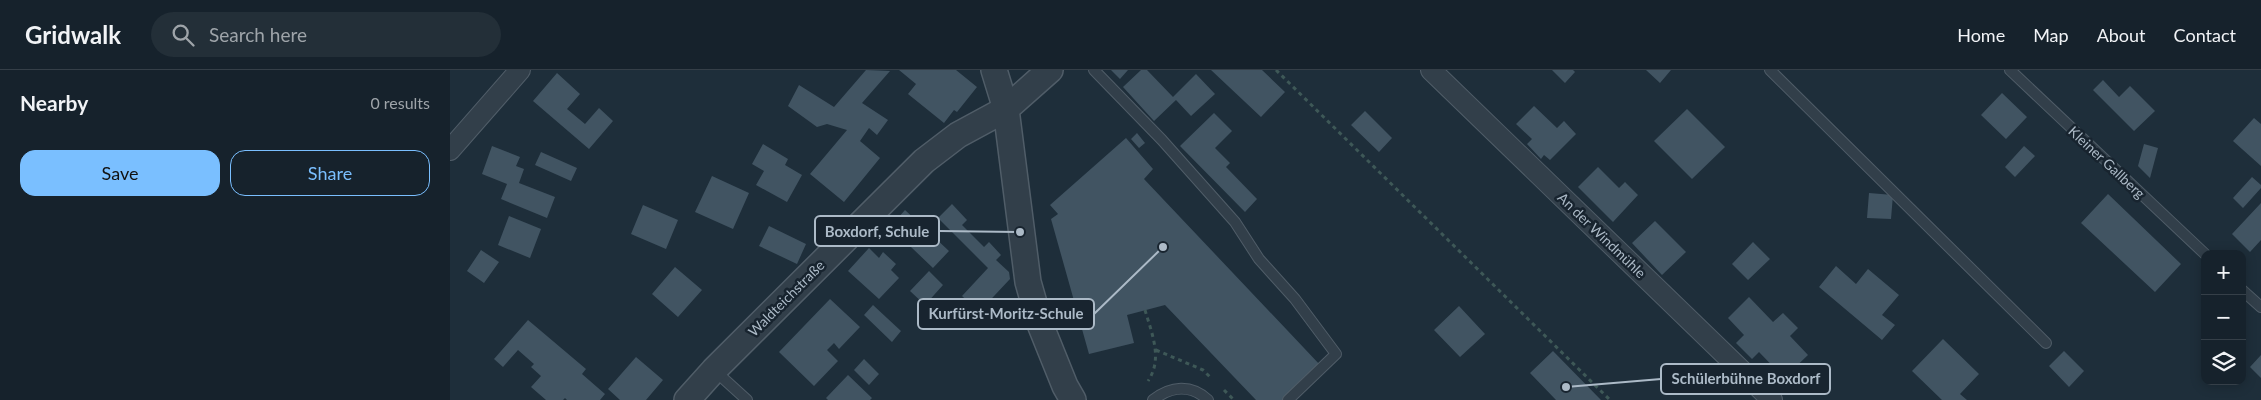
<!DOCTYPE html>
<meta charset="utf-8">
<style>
body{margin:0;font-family:Lato,sans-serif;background:#232f38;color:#f1f3f6}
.controls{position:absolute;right:15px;bottom:15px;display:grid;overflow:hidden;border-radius:10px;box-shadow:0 2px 12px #0003}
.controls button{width:45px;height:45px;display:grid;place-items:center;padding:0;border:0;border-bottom:1px solid #353f48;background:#16222c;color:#f1f3f6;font:25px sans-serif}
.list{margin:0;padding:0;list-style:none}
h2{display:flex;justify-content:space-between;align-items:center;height:65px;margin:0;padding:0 20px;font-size:21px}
h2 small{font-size:16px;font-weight:400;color:#9ea4a9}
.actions{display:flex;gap:10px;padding:15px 20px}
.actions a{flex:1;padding:11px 0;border:1px solid #7abfff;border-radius:15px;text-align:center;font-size:18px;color:#7abfff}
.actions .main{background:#7abfff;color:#111}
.icon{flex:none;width:28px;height:28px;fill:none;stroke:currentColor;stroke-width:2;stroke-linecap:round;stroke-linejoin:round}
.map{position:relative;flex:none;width:1811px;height:330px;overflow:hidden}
header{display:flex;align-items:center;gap:30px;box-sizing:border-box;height:70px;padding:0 25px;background:#16222c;border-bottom:1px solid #353f48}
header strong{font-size:24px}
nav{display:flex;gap:28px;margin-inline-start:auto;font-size:18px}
.search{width:350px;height:45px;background:#232f38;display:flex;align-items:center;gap:12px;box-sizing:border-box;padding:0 18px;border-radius:28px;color:#9ea4a9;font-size:19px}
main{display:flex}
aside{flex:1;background:#16222c}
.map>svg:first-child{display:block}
</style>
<header>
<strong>Gridwalk</strong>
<div class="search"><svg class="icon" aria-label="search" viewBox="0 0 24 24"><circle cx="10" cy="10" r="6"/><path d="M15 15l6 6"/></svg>Search here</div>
<nav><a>Home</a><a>Map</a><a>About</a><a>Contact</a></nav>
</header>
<main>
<aside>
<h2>Nearby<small>0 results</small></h2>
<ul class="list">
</ul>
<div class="actions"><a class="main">Save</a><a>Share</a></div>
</aside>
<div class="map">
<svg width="1811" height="330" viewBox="0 0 1811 330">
<rect width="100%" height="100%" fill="#1e2e3a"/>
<path fill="#415462" d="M416,0L440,1L412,33L438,50L427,65L419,58L410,71L430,88L394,132L360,104L397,60L377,54L367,57L338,36L349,15L384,37Z
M449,0H506L527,17L507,42L504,40L494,53L458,24L466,14Z
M661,0H678L670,9Z
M691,0H697L723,27L746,4L765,24L741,46L726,30L704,51L673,17Z
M761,0H812L835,22L811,47Z
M1102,0H1123L1125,2L1115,13Z
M1196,0H1221L1210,13Z
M107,3L130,24L117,39L135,54L149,38L163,51L139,79L83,31Z
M1653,10L1669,27L1680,16L1705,41L1684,61L1643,20Z
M1552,23L1577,47L1556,69L1531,45Z
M1084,36L1107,58L1114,51L1126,64L1100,90L1094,85L1091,89L1077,74L1082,69L1066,54Z
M1237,39L1275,77L1242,109L1204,71Z
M915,41L942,68L929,82L901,55Z
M764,43L782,61L765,78L780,93L776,97L807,129L795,142L730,76Z
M1804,48L1811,54V96L1783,71Z
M687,63L695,73L689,78L681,69Z
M676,68L703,99L694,109L871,296L836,330H806L715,235L677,245L684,273L639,284L601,149L608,144L600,135Z
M313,74L338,89L335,95L352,105L337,132L306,115L314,101L302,94Z
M1694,74L1708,78L1700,108L1688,96Z
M42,76L70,87L66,96L74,99L69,113L105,127L97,148L51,129L57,114L32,104Z
M1574,76L1585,86L1565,107L1555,97Z
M91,82L127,98L121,111L85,95Z
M1148,97L1169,118L1175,112L1188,125L1163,152L1128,117Z
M262,106L299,123L283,159L245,142Z
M1802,107L1811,115V118L1793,138L1783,128Z
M1419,123L1443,125L1441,149L1417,148Z
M1658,124L1731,194L1705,222L1631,153Z
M1811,133V170L1800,182L1782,164Z
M502,134L517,150L512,155L534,177L539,172L551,185L546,190L559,202L560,209L529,242L512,226L538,198L488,148Z
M193,135L228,150L216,179L181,164Z
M455,140L499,181L483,198L440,157Z
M59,146L91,159L80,188L48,175Z
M1205,151L1236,182L1212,205L1182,173Z
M319,156L356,174L347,194L309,176Z
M1303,172L1320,189L1298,210L1282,194Z
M419,178L429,188L433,182L446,194L441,200L449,208L429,229L398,201Z
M31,180L49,192L34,213L17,201Z
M1386,196L1406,214L1418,199L1449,225L1432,245L1445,255L1432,270L1369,217Z
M225,197L252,220L228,247L202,224Z
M479,201L493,215L475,235L460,221Z
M1299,227L1323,252L1333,243L1348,258L1340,266L1358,285L1334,308L1309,282L1302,289L1286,273L1294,265L1278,248Z
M380,229L410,257L389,279L384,273L377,280L388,291L364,316L329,282Z
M423,235L451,261L442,272L414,245Z
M1009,236L1035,264L1010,287L984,260Z
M78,250L136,299L132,304L155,324L150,330H117L115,328L113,330H96L81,317L91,306L81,297L84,294L68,280L53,297L44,289Z
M1493,269L1529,304L1510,324L1517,330H1492L1462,301Z
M1103,281L1151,330H1106L1080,303Z
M1614,281L1634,301L1619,317L1599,296Z
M1811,285V308L1800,297Z
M186,287L213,310L196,330H170L158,319Z
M414,289L429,304L419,315L404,300Z
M398,305L422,328L420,330H378L376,328Z"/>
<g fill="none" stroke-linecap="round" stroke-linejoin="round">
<defs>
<path id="service" d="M644,0L712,70L785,152L809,189L845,229L886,284L838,330
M1320,0L1596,273
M1560,0L1755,184
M1792,220L1811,237
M264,300L297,330
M703,330C721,316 741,314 758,330"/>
<path id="minor" d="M981,0L1322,330
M0,80L70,0"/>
<path id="tertiary" d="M544,0L556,39L578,212L590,254L615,316L623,330
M237,330L264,300L474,91L508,65L556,39L600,0"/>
</defs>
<use href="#service" stroke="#505d68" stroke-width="12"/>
<use href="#minor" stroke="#505d68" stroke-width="22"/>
<use href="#tertiary" stroke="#505d68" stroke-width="28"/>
<path stroke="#3e5857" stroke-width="3" stroke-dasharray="4 4" stroke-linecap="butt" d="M826,0L1160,330
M695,240C702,264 713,289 698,311
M706,280L753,300L762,309
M774,320L784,330"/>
<use href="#service" stroke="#323f4a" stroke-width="10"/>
<use href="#minor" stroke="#323f4a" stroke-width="20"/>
<use href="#tertiary" stroke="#323f4a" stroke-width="25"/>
</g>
<g text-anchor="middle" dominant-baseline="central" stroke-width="5" stroke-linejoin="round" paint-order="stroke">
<g font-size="14" fill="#acbac7" stroke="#18242f">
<text transform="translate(1657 92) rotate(43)">Kleiner Gallberg</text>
<text transform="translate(1152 165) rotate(44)">An der Windmühle</text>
<text transform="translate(336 228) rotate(-45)">Waldteichstraße</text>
</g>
</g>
<path fill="none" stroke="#acbac7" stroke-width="2" d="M570 162L489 161M713 177L644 244M1116 317L1211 309"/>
<g fill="#acbac7" stroke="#18242f" stroke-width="2">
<circle cx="570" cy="162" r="5"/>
<circle cx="713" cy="177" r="5"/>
<circle cx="1116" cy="317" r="5"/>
</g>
<g fill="#18242f" stroke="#acbac7" stroke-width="2">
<rect x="365" y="146" width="124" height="30" rx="5"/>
<rect x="468" y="229" width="176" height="30" rx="5"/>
<rect x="1211" y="294" width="169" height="30" rx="5"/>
</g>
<g font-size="15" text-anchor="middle" font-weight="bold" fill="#acbac7">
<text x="427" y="167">Boxdorf, Schule</text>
<text x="556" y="249">Kurfürst-Moritz-Schule</text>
<text x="1296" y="314">Schülerbühne Boxdorf</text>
</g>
</svg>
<div class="controls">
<button>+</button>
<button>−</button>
<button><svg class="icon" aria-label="layers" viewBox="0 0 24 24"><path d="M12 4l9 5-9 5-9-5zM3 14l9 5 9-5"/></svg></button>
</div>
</div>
</main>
